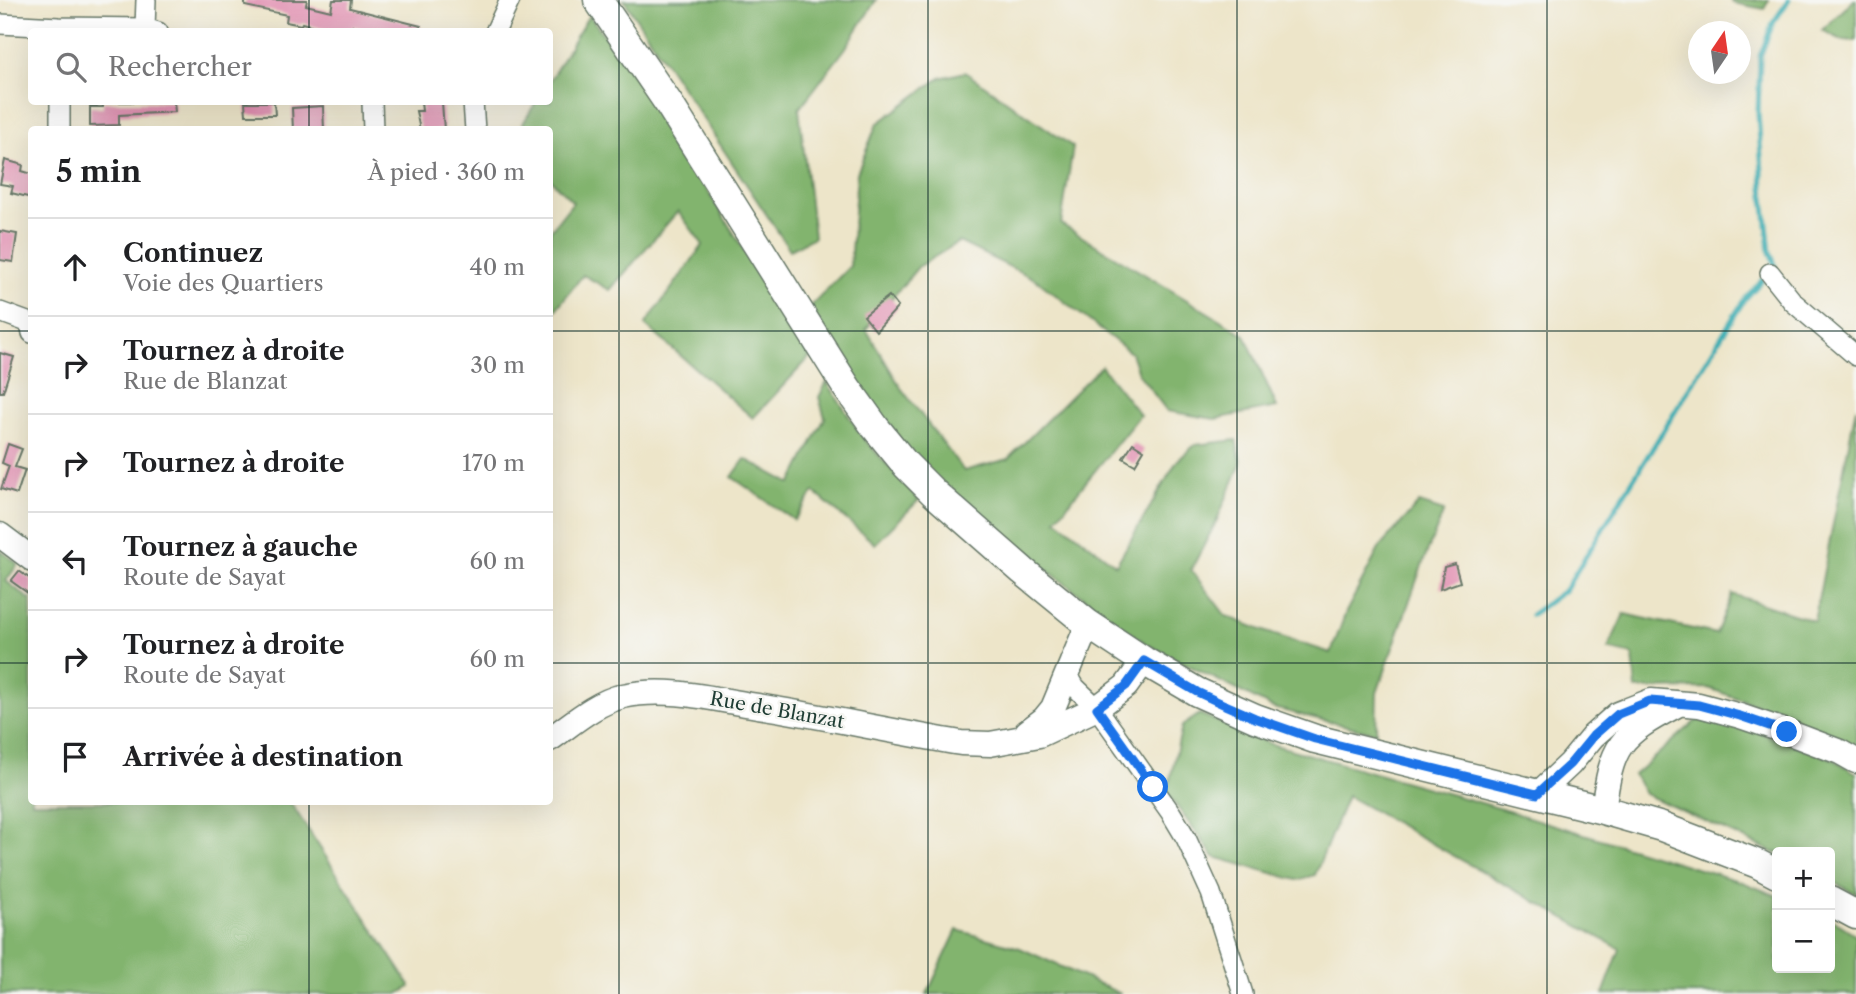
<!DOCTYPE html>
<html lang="fr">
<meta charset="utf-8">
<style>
body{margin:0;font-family:"Libre Caslon Text",serif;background:#f6f6f6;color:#202124}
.controls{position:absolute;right:21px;bottom:21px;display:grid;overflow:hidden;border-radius:7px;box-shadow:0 7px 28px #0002}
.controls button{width:63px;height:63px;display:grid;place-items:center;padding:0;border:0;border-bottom:2px solid #e0e0e0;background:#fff;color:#202124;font:35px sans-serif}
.compass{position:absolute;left:1688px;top:21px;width:63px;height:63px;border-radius:50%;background:#fff;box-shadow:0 7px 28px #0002;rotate:13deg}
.stop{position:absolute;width:21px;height:21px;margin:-16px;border:5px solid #1a73e8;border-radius:50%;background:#fff}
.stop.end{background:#1a73e8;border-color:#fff;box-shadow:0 2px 7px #0008}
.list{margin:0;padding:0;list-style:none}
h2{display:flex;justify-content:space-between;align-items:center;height:91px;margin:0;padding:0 28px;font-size:30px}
h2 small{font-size:23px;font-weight:400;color:#757577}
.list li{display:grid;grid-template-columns:46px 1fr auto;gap:21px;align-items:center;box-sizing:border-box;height:98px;padding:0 28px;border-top:2px solid #e0e0e0}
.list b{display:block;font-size:26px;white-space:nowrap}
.list p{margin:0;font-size:23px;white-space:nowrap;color:#757577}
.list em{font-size:23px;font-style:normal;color:#757577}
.icon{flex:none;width:38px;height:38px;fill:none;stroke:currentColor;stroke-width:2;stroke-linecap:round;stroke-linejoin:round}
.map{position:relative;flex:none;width:1856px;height:994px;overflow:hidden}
.search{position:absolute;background:#fff;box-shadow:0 7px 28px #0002;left:28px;top:28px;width:525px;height:77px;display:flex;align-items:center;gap:18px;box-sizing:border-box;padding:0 24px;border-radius:7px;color:#757577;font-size:26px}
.panel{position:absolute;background:#fff;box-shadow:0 7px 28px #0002;left:28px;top:126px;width:525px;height:679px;border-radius:7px}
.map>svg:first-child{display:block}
</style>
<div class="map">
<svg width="1856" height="994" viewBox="0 0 1856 994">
<rect width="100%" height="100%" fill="#f6f6f2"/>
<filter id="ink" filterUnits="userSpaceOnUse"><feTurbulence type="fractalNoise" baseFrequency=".0143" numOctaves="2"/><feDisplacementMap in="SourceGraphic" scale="14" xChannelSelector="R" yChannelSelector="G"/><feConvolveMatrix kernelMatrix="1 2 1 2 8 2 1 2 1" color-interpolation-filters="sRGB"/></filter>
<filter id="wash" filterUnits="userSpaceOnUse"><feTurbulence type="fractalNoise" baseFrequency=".00686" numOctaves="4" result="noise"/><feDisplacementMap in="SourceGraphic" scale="28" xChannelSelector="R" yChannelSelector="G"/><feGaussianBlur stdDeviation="1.57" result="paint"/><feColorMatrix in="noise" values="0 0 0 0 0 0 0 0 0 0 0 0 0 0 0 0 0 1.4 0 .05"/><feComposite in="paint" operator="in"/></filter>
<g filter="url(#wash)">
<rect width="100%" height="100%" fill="#ede5c9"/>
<path fill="#82b46e" stroke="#507851" stroke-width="2" d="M624,0H876L845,49L799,109L814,237L790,250Z
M1731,0H1769L1764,9L1733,3Z
M1854,0H1856V41L1842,40L1822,30Z
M589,15L651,99L810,357L753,418L645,325L703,245L678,211L610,290L583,275L553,313L550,310V231L573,202L550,179V130H519L536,102H550V80Z
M965,72L1073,147L1061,224L1245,335L1277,407L1215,419L1167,411L1138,373L1131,353L1035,279L959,242L918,267L866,329L901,388L964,471L1008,459L1101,366L1140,415L1056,519L1116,565L1177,461L1195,445L1236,440L1241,463L1217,520L1191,570L1226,616L1269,633L1331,653L1346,612L1380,547L1419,503L1444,511L1425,557L1377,693L1376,733L1273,708L1148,645L970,513L916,463L808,309L850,266L857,173L877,124L940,78Z
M827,382L863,438L919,500L875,544L814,492L794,520L732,477L745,459L791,484L825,418L819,397Z
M1856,407V748L1789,716L1708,688L1636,689L1633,655L1608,649L1624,614L1716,634L1732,594L1814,621Z
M0,550L18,564L6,581L29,599L31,598L32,802H290L411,987L398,994H0Z
M1200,714L1271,744L1485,804L1742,882L1777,896V968H1830V918L1856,935V994H1603L1620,949L1347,796L1315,875L1297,880L1214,857L1167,793L1182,726Z
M1698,719L1744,727L1833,759L1856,773V894L1830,881V852H1777V854L1645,794L1634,775Z
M957,930L1020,948L1121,994H927Z"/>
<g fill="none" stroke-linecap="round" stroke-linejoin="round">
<path stroke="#3badb3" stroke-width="5" d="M1775,265L1770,252L1763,187L1758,113L1760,56L1773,23L1789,0
M1531,615L1565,590L1744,300L1762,280"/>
</g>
<g id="blocks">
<path fill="#e18eb0" d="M245,0H307L306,5L331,11L333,0H351L350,8L421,26L420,32H378L353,26L352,32H335L302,23L301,25L286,22L287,15L245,6Z
M103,102H174L175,112L119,115V125L90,126V107H103Z
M245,102H274L275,115H246Z
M421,102H442L444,130H420L416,111H422Z
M323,106L324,130H293L292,108Z
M5,160L23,165L22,171L32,174V198L11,193L13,186L0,184Z
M0,231L17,234L13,262L0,260Z
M889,296L898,307L876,331L864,316Z
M0,353L14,357L3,392H0Z
M1133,443L1144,450L1135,465L1123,458Z
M8,444L22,449L15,467L25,470L17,494L1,489L9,466L2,463Z
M1455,564L1460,582L1440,589L1444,567Z
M19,571L32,580V596L11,581Z"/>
</g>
</g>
<g filter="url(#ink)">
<use href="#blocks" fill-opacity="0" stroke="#677868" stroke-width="2"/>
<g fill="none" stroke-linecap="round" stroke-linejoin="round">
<defs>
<path id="minor" d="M146,0L145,28L158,32
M0,24L59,27L145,28
M495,32L510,0
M60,102V130
M372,102L373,130
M473,102L475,130
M1770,273L1793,302L1856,356
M0,312L30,323L32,333
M1069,671V677L1075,687L1097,708L1171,813L1186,838L1211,893L1243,994"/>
<path id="tertiary" d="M0,535L32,559
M1027,732L1044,719L1053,708L1088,624
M550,739C573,723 595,703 623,696C662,687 706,697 745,704C817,715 889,731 961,743L990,744L1039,735L1097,708L1126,686L1144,661
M1537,795L1570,764L1593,736L1618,714L1651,701L1699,705L1740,716L1787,732L1840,752L1856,761
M1603,810C1612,745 1618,736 1677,705"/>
<path id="secondary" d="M598,0L669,104L847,388L875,427L906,465L934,493L1023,571L1088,624L1144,661L1197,692L1255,718L1315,739L1603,810L1662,827L1758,864L1777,874
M1830,901L1856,915"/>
</defs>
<use href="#minor" stroke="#677868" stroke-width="22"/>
<use href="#tertiary" stroke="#677868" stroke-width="27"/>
<use href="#secondary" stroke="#677868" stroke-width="31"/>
<use href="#minor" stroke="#fff" stroke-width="19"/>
<use href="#tertiary" stroke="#fff" stroke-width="24"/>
<use href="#secondary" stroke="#fff" stroke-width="28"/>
</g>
</g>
<g fill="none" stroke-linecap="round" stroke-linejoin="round" filter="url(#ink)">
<path stroke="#1a73e8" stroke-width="9" d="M1153,787L1097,708L1126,686L1144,661L1197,692L1225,705L1255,718L1315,739L1537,794L1570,764L1593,736L1618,714L1650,701L1699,705L1740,716L1787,732"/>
</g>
<path fill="none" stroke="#1f3d34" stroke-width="2" stroke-opacity="0.55" d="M309,0V32M619,0V994M928,0V994M1237,0V994M1547,0V994M309,102V130M0,331H32M550,331H1856M0,663H32M550,663H1856M309,802V994"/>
<g text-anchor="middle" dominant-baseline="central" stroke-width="5" stroke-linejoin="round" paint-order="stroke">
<g font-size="19" fill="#1f3d34" stroke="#f6f6f2">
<text transform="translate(777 710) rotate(10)">Rue de Blanzat</text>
</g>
</g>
</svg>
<div class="controls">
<button>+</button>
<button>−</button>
</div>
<svg class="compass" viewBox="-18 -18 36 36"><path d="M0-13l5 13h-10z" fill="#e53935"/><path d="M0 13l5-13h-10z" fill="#757577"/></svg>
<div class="stop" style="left:1153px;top:787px"></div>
<div class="stop end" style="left:1787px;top:732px"></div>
<div class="search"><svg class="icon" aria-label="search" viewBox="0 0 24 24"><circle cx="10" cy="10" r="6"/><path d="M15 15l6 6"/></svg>Rechercher</div>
<section class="panel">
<h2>5 min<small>À pied · 360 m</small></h2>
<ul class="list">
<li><svg class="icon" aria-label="ahead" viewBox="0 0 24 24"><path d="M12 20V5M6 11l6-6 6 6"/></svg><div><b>Continuez</b><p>Voie des Quartiers</p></div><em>40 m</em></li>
<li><svg class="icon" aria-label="right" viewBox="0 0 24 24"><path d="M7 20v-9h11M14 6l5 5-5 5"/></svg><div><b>Tournez à droite</b><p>Rue de Blanzat</p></div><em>30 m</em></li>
<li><svg class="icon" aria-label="right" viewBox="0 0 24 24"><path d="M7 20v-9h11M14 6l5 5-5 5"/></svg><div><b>Tournez à droite</b></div><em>170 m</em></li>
<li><svg class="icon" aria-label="left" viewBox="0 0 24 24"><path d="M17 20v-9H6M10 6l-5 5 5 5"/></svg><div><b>Tournez à gauche</b><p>Route de Sayat</p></div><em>60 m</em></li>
<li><svg class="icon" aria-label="right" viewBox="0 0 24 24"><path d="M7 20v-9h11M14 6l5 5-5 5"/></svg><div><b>Tournez à droite</b><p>Route de Sayat</p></div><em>60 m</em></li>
<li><svg class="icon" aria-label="arrive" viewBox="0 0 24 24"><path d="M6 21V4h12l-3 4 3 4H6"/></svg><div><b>Arrivée à destination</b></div></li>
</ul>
</section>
</div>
